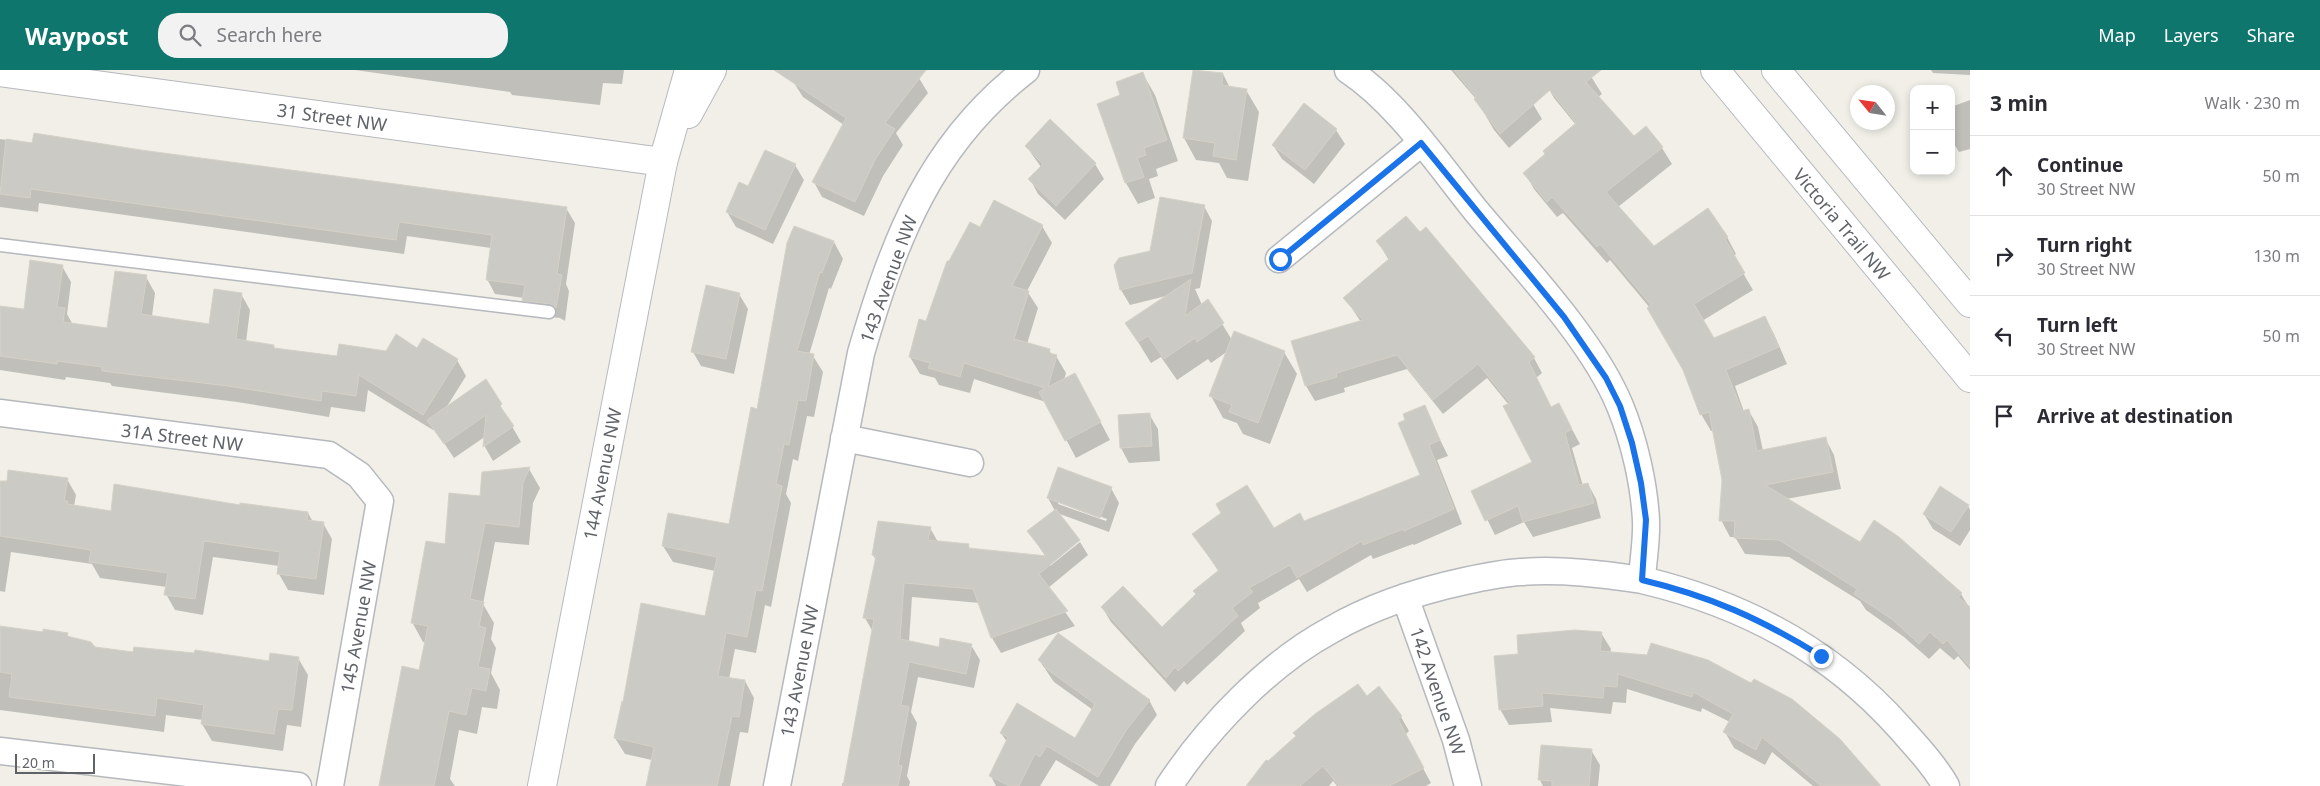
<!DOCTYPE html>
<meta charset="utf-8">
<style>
body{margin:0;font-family:"Noto Sans",sans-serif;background:#f2f2f3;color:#2b2b33}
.controls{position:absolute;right:15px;top:15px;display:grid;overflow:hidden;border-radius:10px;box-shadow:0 2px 8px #0003}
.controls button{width:45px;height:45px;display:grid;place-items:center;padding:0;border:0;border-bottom:1px solid #e1e1e2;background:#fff;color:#2b2b33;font:25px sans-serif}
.compass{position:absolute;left:1850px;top:15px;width:45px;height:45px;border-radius:50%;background:#fff;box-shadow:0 2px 8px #0003;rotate:300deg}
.scale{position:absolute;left:15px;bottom:12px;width:80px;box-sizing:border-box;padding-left:5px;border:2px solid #5f6368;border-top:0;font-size:14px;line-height:18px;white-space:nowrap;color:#5f6368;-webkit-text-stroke:4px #fff;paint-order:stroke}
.stop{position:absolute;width:15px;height:15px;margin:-11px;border:4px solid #1a73e8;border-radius:50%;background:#fff}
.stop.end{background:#1a73e8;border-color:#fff;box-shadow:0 1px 5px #0008}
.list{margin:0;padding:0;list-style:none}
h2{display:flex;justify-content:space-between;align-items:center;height:65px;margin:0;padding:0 20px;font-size:21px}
h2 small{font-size:16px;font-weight:400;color:#7c7c81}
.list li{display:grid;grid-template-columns:32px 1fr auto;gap:15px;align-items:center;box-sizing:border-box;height:80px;padding:0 20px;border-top:1px solid #e1e1e2}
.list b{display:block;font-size:19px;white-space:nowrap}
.list p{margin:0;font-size:16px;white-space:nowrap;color:#7c7c81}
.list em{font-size:16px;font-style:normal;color:#7c7c81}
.icon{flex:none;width:28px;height:28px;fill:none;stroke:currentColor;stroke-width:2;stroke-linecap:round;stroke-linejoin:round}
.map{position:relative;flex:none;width:1970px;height:716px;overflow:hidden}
header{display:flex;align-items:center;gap:30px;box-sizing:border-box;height:70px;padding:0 25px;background:#0f766e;color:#fff}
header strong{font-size:24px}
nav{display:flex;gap:28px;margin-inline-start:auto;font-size:18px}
.search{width:350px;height:45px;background:#f2f2f3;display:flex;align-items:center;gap:12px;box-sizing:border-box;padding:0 18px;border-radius:20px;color:#7c7c81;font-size:19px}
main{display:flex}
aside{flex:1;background:#fff}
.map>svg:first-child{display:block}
</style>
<header>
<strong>Waypost</strong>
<div class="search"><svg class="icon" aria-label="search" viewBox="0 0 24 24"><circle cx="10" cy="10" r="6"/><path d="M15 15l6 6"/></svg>Search here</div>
<nav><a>Map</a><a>Layers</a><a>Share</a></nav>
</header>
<main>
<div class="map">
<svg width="1970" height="716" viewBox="0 0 1970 716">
<rect width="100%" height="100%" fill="#f1efe8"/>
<path fill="#0003" fill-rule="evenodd" d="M355,0H624L622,14L603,13L600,35L512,25L510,22Z
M803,0H907L919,8L928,23L896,63L903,75L883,106L864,146L822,127L814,112L844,55L803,27L794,13Z
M1451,0H1505L1533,34L1542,49L1509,78L1494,60L1476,29Z
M1559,0H1587L1602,24L1598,27L1633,67L1646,57L1662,78L1672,94L1618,137L1654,177L1727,167L1736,184L1733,186L1753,220L1702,251L1713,270L1765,247L1774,264L1787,294L1735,316L1744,342L1749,341L1758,357L1763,381L1825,368L1834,385L1841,419L1786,429L1860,474L1961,524L1970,539V600L1958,586L1954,590L1940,578L1929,589L1904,567L1866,540L1860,531L1789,487L1745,484L1735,467H1730L1721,450L1723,410L1714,360L1711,361L1701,344L1684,300L1650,238L1610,190L1607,193L1563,143L1557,147L1534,119L1525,103L1546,85L1576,55L1554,28L1545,12Z
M1931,0H1970V5L1933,3Z
M1143,4L1155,25L1178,91L1156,99L1158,106L1149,109L1155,128L1138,134L1126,113L1099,34L1122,26Z
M1223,4L1230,18L1246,20L1259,42L1248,111L1227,108L1219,93L1196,90L1184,68Z
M1970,30V79L1959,82L1951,69V37Z
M1050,51L1095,94L1104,109L1065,150L1038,124L1030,109L1041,97L1026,76Z
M1336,60L1345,74L1314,114L1282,89L1273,75Z
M0,69L33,74L141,81L566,138L575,153L566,214L569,221L565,251L560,248L532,245L524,228L495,224L487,209L491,178L407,166L404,184L39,133L38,142L0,137Z
M795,95L804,110L773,174L736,157L727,142L749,117Z
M1204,136L1212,151L1200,218L1195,219L1202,235L1208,231L1232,270L1284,282L1297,304L1270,374L1243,364L1237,353L1223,348L1211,326L1228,281L1211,293L1208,289L1177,310L1161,287L1151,293L1127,254L1170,225L1130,235L1121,220L1115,196L1151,182Z
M1042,156L1052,173L1027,221L1038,238L1027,274L1049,280L1052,285L1056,286L1066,303L1064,310L1084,321L1110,370L1076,388L1046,332L974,309L970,323L939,315L935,308L920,304L910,287L927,253L950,193L981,159Z
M794,158L834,172L843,189L831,219L829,218L809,285L813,286L823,302L814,347L807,346L798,391L793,389L786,424L791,433L771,537L765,535L756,583L735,579L729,609L745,611L754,628L748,663L740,662L730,716H647L652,690L625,684L615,668L706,548L715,501L673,492L663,476L730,456L758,340Z
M1377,171L1534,288L1542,303L1536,308L1552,338L1567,350L1580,374L1572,378L1583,416L1588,414L1596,429L1601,448L1533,467L1524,452L1495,465L1473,421L1534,393L1509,335L1487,308L1443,344L1407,299L1344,318L1345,322L1315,331L1306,316L1293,272L1361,252L1345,228L1389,190Z
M62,196L71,212L67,244L73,255L108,260L146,207L155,223L152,246L210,255L241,224L250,240L246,272L273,276L275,279L338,288L417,279L457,290L466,306L446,338L486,311L521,372L493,391L485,377L486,366L454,388L434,358L433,360L368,320L365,342L331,337L329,347L237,332L112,316L110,313L66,307L65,310L0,300V237L25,240Z
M739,224L748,239L734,304L701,296L693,282Z
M1424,337L1448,386L1437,390L1462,454L1414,475L1413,474L1373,489L1371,485L1307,522L1299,509L1258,533L1260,538L1241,553L1245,561L1187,615L1184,611L1175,622L1111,552L1102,537L1162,559L1219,502L1194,465L1274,460L1303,452L1422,406L1406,350Z
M1149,344L1158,359L1160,391L1129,393L1121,378Z
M529,399L540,418L533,433L529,475L495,472L483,534L494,553L491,569L496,578L491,603L500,620L497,639L482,637L477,664L459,660L450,709L455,716H381L420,601L426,572H423L412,552L446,476L481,427L483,403Z
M67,409L76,425L74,436L112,442L241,437L308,443L313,452L323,453L332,469L324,525L288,520L279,504V496L213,487L203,545L175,540L166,524L167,517L100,508L92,494L11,482L5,522L0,521V412Z
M1111,418L1119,433L1109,462L1057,443L1050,496L1080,472L1088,485L1048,518L1075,556L1001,583L992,568L980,533L912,527L909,572L940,578L971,575L980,590L974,618L918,607L911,642L917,653L907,706L910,712L909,716H842V713L844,714L873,562L865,548L876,490L873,485L930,458L938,472L968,475L971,480L1046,487L1028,461L1055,441L1048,428ZM1058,431L1107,449L1106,451L1058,434Z
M1968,436L1970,440V460L1960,476L1933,459L1924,444Z
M0,558L67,564L69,568L94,578L134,583L270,592L298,588L308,605L301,657L287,655L283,681L212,671L202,654L203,650L166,645L164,662L0,640Z
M1601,563L1611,579L1610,583L1648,586L1880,716H1813L1772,682L1765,695L1734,678L1725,662L1730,652L1702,638L1701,642L1627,619L1626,633L1613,632L1611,644L1550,638L1552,652L1509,655L1500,639L1519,585Z
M1039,590L1149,630L1157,645L1135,674L1110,716H1099L1056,690L1040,716H996L991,706L1007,672L1001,663L1076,670L1093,640L1054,612Z
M1367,627L1401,647L1409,661L1405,665L1431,713L1426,716H1337L1333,711L1329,716H1247L1268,693L1297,667L1295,664Z
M1591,680L1600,695L1598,716H1543L1540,710Z"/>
<path fill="#cccac5" stroke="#d6d1c6" d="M774,0H926L885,53L895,59L875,90L855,132L812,112L846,48Z
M1193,0L1223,3L1222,15L1247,19L1236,90L1213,86L1215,73L1183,68Z
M1454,0H1601L1586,12L1634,66L1646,56L1663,77L1606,122L1654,176L1708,138L1728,167L1725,169L1745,203L1694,234L1714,268L1765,246L1779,277L1726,300L1742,341L1749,339L1757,381L1826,367L1833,402L1765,415L1860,472L1874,450L1899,467L1962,523L1958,527L1970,537V597L1947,570L1943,574L1930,562L1919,574L1893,550L1854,524L1857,519L1779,470L1734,468L1735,451H1719L1722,410L1709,342L1700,345L1683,300L1647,238L1651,235L1600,174L1597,177L1552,127L1547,132L1523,103L1545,84L1543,81L1576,53L1550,20L1500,64L1474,29L1476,27Z
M1143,2L1167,70L1144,78L1146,85L1137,88L1144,107L1125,113L1097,34L1120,25L1116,12Z
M1304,33L1337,59L1305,100L1272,75Z
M1050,49L1096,93L1056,136L1028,109L1043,94L1025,76Z
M34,63L141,80L567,137L557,204L562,205L556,238L550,234L522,231L525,215L486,210L492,165L399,152L396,170L31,119L30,128L0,124L6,69L32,73Z
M765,80L796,94L765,160L726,142L739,112L748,116Z
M1160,127L1205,135L1192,203L1120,220L1114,195L1119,188L1150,181Z
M994,130L1043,155L1012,216L1029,221L1014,269L1050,279L1049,283L1057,285L1048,317L1075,303L1101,352L1065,371L1039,322L1045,318L964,293L960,307L928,298L930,293L909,287L919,249L926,251L947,191H949L970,152L980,157Z
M1406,146L1420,162L1426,157L1535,287L1529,292L1551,337L1559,333L1572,359L1565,363L1579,415L1588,413L1594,433L1523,452L1518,436L1485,451L1471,421L1532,392L1503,336L1510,333L1478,294L1433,330L1397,285L1336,303L1337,307L1305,316L1291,271L1363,250L1343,228L1390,188L1376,171Z
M794,156L834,171L822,203L820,202L797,281L814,284L806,331L798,330L789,375L784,374L776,414L782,416L762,521L756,520L747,567L726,563L718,606L745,610L739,647L732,646L717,716H646L654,677L614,668L622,631L623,632L641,533L705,546L717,487L662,476L668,443L729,454L751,337L757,339L787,173Z
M30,190L63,195L57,237L65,238L63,252L107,258L115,201L147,205L141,244L209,254L214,219L242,223L236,269L274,275V278L337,286L339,274L386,281L396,264L417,278L423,268L458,289L423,345L359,305L356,326L322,321L321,331L228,316L102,301V297L57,291V294L0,286V236L24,239Z
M1191,209L1185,246L1208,229L1224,253L1197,272L1195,268L1164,289L1148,266L1138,272L1125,253Z
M706,215L740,223L726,289L691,282Z
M1234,261L1285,281L1258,353L1229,342L1232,335L1209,326Z
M486,309L502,334L500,336L514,356L483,377L486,345L444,374L427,350Z
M1425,335L1440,370L1429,375L1454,439L1404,461L1403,459L1363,475L1362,471L1297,508L1290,495L1249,518L1253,522L1232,538L1238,546L1178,601L1175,597L1166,608L1101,537L1123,516L1162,557L1196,524L1193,521L1219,500L1192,464L1221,443L1216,434L1247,415L1274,458L1300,443L1304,451L1420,405L1398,353L1405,350L1403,344Z
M1150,343L1152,376L1120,378L1118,345Z
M530,397L523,413L519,457L485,453L470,529L484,532L479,556L486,558L478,597L490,599L486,621L472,618L466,645L449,641L434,716H379L402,596L419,600L428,556L411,553L426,471L445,474L449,423L480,426L482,402Z
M1058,397L1112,417L1100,448L1047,428Z
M8,400L68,408L64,431H68L67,434L111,441L114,414L240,435V433L308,442L307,450L324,452L316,509L277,504L280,482L204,471L195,529L164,525L168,503L89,492L91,480L0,466V411H7Z
M1940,416L1969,435L1951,462L1923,444Z
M1056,439L1080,470L1039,504L1068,541L991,568L973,519L904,513L900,569L939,577L940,568L972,574L966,604L909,592L901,635L909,637L898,695L902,696L898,716H843L874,549L863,548L876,486L872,485L878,451L931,457L928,470L969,474L968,478L1047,486L1027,461Z
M0,556L43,562V559L68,563L67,566L91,572L95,577L133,582L134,577L194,583L195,580L269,591L270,583L299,587L292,640L278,639L274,664L201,654L204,635L157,628L155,646L9,627L12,604L0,602Z
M1575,560L1602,562L1600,581L1647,585L1651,573L1708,590L1751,613L1754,609L1792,629L1840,669L1881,716H1821L1762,667L1756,680L1723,662L1733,644L1693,622L1692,627L1618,604L1617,617L1604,616L1603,628L1542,623L1543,636L1499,640L1494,586L1518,584L1517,565Z
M1058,563L1150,630L1127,659L1098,707L1047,676L1040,687L1035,684L1019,716H1010L989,706L1008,667L1000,663L1017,633L1075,668L1095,634L1044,597L1045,595L1038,590Z
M1358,614L1367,626L1379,616L1402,646L1398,649L1424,698L1389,716H1339L1323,696L1300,716H1246L1266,690L1268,691L1296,666L1293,663L1315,644Z
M1541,675L1592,679L1589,716H1552V711L1538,710Z"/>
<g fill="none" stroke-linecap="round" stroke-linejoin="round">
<defs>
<path id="service" d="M0,175L549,242"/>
<path id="minor" d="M1348,0C1399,34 1438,94 1477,142C1523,197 1593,270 1620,336C1634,370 1644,413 1646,450C1647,470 1643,490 1642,510C1744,534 1831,580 1901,659C1917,677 1934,695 1946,716
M1279,189L1421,73
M0,343L329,385L359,405L380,431L330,716
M844,368L970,393
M1405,527L1456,670L1468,716
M0,681L298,716
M777,716L861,283C894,170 930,74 1026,0
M1169,716C1208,657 1268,594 1331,560C1372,536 1419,521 1465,511C1483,507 1503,503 1521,502C1561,499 1602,504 1642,510"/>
<path id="tertiary" d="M0,2L663,92"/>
<path id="secondary" d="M1715,0L1970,308
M1776,0L1970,233
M688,44L712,0
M542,716L663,92L689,0"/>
</defs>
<use href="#service" stroke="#b5b8bc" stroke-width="15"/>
<use href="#minor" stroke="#b5b8bc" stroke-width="29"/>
<use href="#tertiary" stroke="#b5b8bc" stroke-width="30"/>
<use href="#secondary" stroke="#b6babf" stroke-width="30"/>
<use href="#service" stroke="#fff" stroke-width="12"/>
<use href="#minor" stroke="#fff" stroke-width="26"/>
<use href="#tertiary" stroke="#fff" stroke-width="28"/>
<use href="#secondary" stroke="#fff" stroke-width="28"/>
</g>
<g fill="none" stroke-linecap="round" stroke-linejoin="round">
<path stroke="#1a73e8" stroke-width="6" d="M1280,189L1421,73L1564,247L1606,308L1620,336L1632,373L1641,413L1646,450L1642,510C1710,526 1761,549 1821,586"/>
</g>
<g text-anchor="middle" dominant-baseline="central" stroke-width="5" stroke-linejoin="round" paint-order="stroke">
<g font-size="18" fill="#5f6368" stroke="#fff">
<text transform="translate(332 47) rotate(8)">31 Street NW</text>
<text transform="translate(1842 154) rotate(50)">Victoria Trail NW</text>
<text transform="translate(888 209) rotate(-70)">143 Avenue NW</text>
<text transform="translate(182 367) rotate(7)">31A Street NW</text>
<text transform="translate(602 404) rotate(-79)">144 Avenue NW</text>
<text transform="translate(358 557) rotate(-80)">145 Avenue NW</text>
<text transform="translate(799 601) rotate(-79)">143 Avenue NW</text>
<text transform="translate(1438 621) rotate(71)">142 Avenue NW</text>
</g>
</g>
</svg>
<div class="controls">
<button>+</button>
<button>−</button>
</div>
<svg class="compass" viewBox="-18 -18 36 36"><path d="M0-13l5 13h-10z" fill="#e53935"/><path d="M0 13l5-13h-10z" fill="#7c7c81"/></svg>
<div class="scale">20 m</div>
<div class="stop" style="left:1280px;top:189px"></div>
<div class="stop end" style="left:1821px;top:586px"></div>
</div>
<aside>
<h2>3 min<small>Walk · 230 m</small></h2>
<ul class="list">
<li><svg class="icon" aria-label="ahead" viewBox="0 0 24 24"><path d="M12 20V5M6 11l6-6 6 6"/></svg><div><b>Continue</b><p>30 Street NW</p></div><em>50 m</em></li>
<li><svg class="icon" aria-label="right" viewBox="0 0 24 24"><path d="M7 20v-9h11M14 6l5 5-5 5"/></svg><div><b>Turn right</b><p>30 Street NW</p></div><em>130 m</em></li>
<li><svg class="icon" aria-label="left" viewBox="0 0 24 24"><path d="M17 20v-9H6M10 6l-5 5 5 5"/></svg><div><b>Turn left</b><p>30 Street NW</p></div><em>50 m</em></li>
<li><svg class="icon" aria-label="arrive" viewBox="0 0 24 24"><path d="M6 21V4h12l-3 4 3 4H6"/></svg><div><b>Arrive at destination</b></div></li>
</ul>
</aside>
</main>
